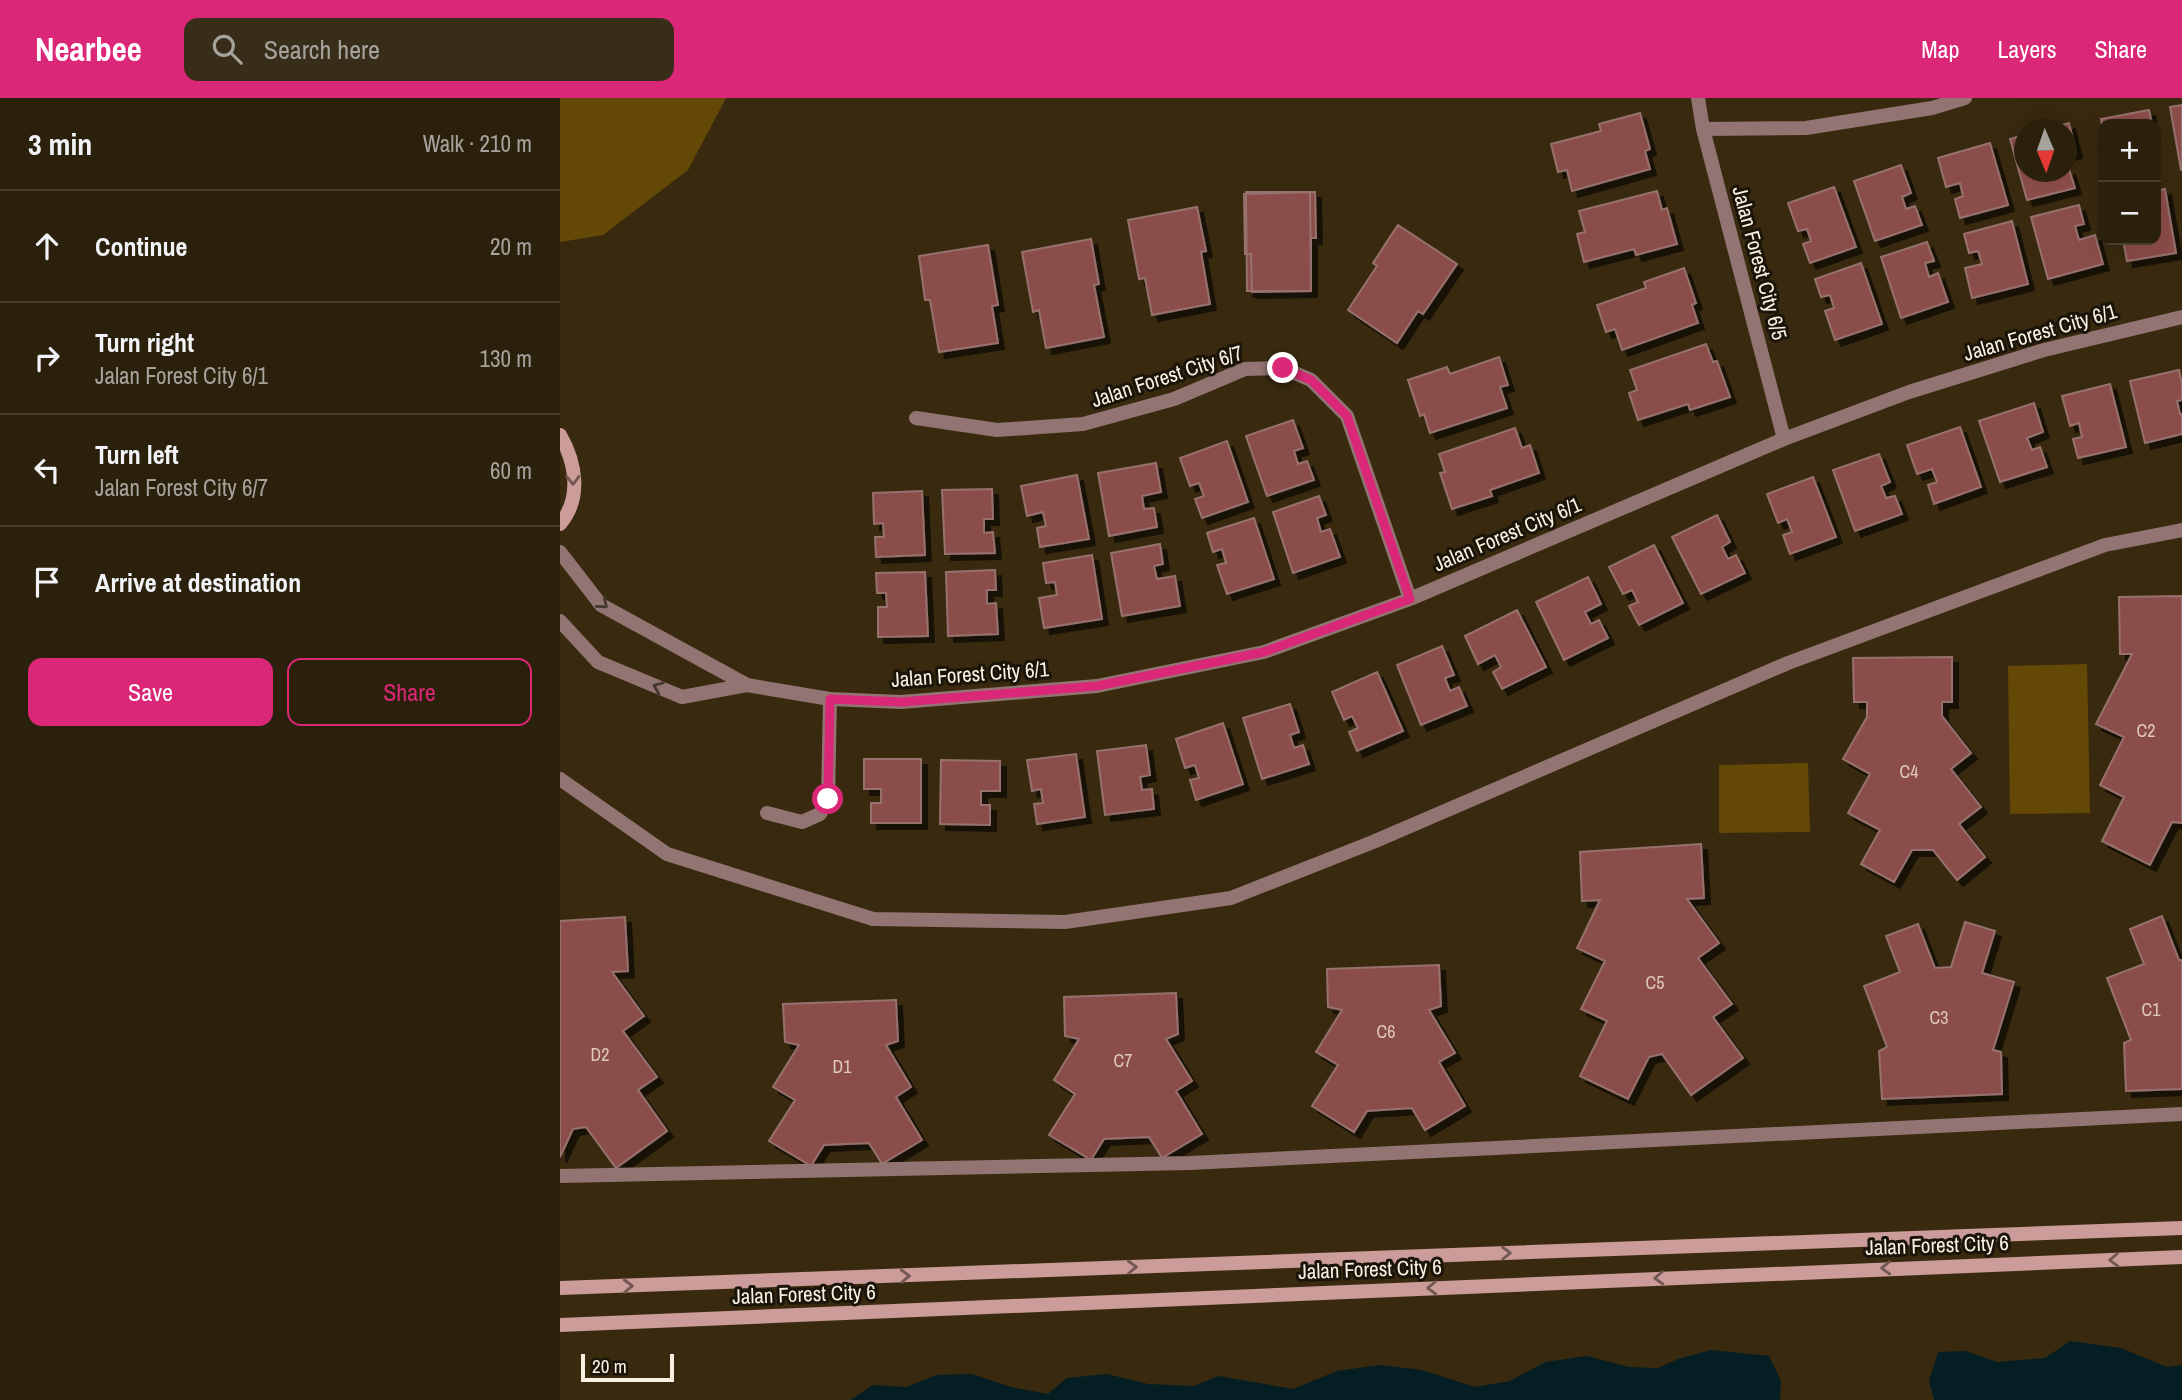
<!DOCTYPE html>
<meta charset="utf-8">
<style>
body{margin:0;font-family:"Archivo Narrow",sans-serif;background:#372d19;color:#f1f3f6}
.controls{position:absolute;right:21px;top:21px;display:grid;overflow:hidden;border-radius:14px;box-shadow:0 7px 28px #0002}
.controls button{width:63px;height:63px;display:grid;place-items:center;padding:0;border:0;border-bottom:2px solid #473e2c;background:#2b200b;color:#f1f3f6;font:35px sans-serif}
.compass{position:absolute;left:1454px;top:21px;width:63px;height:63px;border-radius:50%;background:#2b200b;box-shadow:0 7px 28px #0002;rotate:178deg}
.scale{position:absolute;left:21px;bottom:18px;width:93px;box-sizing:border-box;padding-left:7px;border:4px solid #faf1e1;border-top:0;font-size:19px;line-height:24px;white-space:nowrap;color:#faf1e1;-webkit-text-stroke:5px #1b1409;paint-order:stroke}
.stop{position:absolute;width:21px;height:21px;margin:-16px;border:5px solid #db2777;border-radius:50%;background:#fff}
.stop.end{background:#db2777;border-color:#fff;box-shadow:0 2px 7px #0008}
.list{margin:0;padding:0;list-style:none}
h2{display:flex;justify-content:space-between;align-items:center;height:91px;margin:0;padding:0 28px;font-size:30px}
h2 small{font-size:23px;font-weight:400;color:#a6a39d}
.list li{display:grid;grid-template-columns:46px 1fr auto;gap:21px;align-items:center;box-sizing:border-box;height:112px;padding:0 28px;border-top:2px solid #473e2c}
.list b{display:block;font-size:26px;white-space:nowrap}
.list p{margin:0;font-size:23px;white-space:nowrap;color:#a6a39d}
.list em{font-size:23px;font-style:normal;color:#a6a39d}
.actions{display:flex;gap:14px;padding:21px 28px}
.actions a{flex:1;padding:16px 0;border:2px solid #db2777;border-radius:14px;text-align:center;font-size:24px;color:#db2777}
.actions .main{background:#db2777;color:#fff}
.icon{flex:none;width:38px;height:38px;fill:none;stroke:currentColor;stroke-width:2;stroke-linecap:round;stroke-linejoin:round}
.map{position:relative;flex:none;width:1622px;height:1302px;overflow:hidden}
header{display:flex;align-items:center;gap:42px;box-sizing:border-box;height:98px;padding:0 35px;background:#db2777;color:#fff}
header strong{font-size:33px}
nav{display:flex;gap:38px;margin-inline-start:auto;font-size:24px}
.search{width:490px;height:63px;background:#372d19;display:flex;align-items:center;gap:18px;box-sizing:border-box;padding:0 24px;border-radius:14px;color:#a6a39d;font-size:26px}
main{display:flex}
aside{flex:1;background:#2b200b}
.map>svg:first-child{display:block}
</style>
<header>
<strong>Nearbee</strong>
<div class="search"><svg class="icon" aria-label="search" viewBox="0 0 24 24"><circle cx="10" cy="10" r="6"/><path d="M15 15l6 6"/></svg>Search here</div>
<nav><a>Map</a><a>Layers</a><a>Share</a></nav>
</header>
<main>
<aside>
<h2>3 min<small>Walk · 210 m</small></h2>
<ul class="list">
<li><svg class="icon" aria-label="ahead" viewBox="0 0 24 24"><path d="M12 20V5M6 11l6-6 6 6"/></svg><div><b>Continue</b></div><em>20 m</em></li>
<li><svg class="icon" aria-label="right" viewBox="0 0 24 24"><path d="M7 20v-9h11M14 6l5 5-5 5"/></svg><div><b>Turn right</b><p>Jalan Forest City 6/1</p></div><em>130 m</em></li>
<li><svg class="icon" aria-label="left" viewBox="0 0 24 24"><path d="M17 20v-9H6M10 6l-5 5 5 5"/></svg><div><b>Turn left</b><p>Jalan Forest City 6/7</p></div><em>60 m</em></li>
<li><svg class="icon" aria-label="arrive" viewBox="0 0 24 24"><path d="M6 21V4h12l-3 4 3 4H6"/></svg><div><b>Arrive at destination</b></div></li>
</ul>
<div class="actions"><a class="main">Save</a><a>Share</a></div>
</aside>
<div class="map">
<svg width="1622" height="1302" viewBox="0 0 1622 1302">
<defs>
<filter id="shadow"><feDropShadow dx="6" dy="6" stdDeviation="0" flood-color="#0009"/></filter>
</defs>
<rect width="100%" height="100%" fill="#392a0f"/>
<path fill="#644806" d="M0,0H166L128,72L43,137L0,144Z
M1527,566L1530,715L1450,716L1448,568Z
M1248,665L1250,734L1159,735V667Z"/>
<path fill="#041e23" d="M1510,1243L1561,1250L1607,1269L1622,1267V1302H1374L1369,1283L1378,1254L1406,1253L1437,1264L1485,1260Z
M1151,1252L1209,1258L1221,1283L1220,1302H290L313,1287L347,1289L376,1277L412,1276L451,1289L488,1296L507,1280L547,1276L588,1286L634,1288L658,1278L733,1291L777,1273L820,1267L862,1272L915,1289L950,1283L985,1264L1027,1258L1069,1269L1098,1270L1118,1261Z"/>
<path fill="#8b4e4a" stroke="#96716e" stroke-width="2" filter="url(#shadow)" d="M1622,7V72H1621L1610,9Z
M1589,12L1592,26H1543V32L1541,21Z
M1080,15L1090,51L1085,53L1090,71L1012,93L1007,72L998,74L991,46L1041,33L1039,26Z
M1509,25L1516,54L1506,57V32H1485Z
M1464,37V74H1506L1509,71L1515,90L1467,102L1450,41Z
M1430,45L1448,107L1400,120L1395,101L1403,98L1400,85L1386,89L1378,60Z
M1341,67L1351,95L1342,99L1346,111L1355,108L1362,127L1315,143L1294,83Z
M1274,89L1296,149L1250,165L1243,146L1251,143L1247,131L1238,133L1228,105Z
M1605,91L1616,155L1567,163L1563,142H1596V93Z
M1097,93L1102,112L1107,110L1117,146L1076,157L1074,151L1024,164L1017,136L1025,134L1019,113Z
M686,94H750L751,193H687Z
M755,94L756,140H751V193L692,194L691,156H685L684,96Z
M1519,107L1524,126L1515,128L1519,142L1535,137L1543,166L1488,181L1471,119Z
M637,109L646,153L641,154L650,206L592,217L585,180L579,181L568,122Z
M1452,123L1468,186L1412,200L1405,170L1422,166L1418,153L1409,155L1404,136Z
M838,127L897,166L863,216L858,213L837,245L788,212L817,168L813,165Z
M531,141L539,186L534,187L544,239L486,250L479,212L473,214L462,154Z
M1367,144L1374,163L1365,165L1369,179L1378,175L1388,204L1341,220L1321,159Z
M428,147L438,207L432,208L438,245L379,254L370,202H365L359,158Z
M1301,165L1322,226L1275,242L1265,213L1274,210L1270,197L1261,199L1255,181Z
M1124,170L1136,205L1132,207L1138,225L1062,252L1055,231L1046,234L1037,207L1086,190L1084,184Z
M1146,246L1153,264L1157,263L1170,299L1130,312L1128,306L1078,322L1069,295L1077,292L1070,272Z
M939,259L948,287L940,289L947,310L870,335L864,316L860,318L848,282L887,269L890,276Z
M1619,272L1622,286V302L1617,303L1620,316H1622V336L1585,345L1570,283Z
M1550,286L1566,349L1518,360L1513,341L1522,339L1519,325L1510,328L1502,298Z
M1474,305L1483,334L1467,340L1472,352L1480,349L1487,369L1440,384L1419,323Z
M733,322L743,350L734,353L738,366L747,363L754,382L707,398L686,338Z
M1400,329L1421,389L1374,406L1368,387L1377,384L1372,371L1357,376L1347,347Z
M955,330L962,350L970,347L979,375L930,392L932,398L892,411L880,375L885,374L879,356Z
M667,343L688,404L642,420L635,401L644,398L639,385L630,388L620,360Z
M1319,356L1330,384L1321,388L1326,400L1335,398L1342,416L1295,433L1273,372Z
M596,365L601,394L582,398L584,411L594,410L597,429L549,438L538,375Z
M517,377L529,441L480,449L477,430L486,428L483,414L467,418L461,388Z
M1253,379L1276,439L1230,456L1223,437L1232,434L1227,421L1218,425L1207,396Z
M432,391L433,421H424V435L433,434L435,455L385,456L382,392Z
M362,393L365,457L316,459L315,439H324L323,425L314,426L313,395Z
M759,398L766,417L757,420L761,434L770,431L780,459L733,475L713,414Z
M1157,417L1170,444L1162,449L1168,461L1176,457L1185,475L1141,496L1112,439Z
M694,420L714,481L667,496L657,467L666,465L662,451L653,454L647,435Z
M600,446L603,466L594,468L597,481L615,478L620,508L562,518L551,455Z
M1094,447L1123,505L1079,527L1069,508L1078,504L1072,492L1063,496L1049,469Z
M532,457L542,521L484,530L479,500L497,497L495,484L486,485L483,465Z
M435,472L436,492H427V506L436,505L438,536L388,538L386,474Z
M365,474L368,538L318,539V509H327L326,495H317L316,475Z
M1028,479L1041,506L1025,514L1031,526L1039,522L1048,540L1004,562L976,504Z
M1622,498V725L1612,724L1590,767L1542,743L1564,699L1540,687L1564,639L1536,626L1572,556H1560L1559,499Z
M957,512L986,569L942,591L933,574L941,569L935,557L918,566L905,538Z
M882,548L894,577L885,580L890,593L899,589L907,608L861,627L837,567Z
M1392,559V604H1382V618L1411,655L1391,671L1421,709L1399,726L1425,759L1397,782L1373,752H1352L1334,784L1301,766L1320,732L1288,715L1310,676L1283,661L1307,619V604H1294L1293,560Z
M817,574L843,633L797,653L789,634L798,630L792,618L784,622L772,594Z
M730,606L739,634L730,637L734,650L743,647L749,666L702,681L683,620Z
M663,625L683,686L636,702L630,682L639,680L635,667L625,670L616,641Z
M586,647L590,677L580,679L582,692L592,691L594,711L545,717L537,653Z
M516,656L525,719L477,726L474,706L483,705L481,691L472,693L467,662Z
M304,661H361V725H311V705H321V691H304Z
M381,662L440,663V693H421V707H430V727L380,726Z
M1141,746L1144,800L1127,801L1159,845L1138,860L1172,906L1153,919L1183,960L1131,997L1102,956L1089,959L1068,1001L1020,978L1047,923L1021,911L1045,863L1017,850L1040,802L1022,803L1020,754Z
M1602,818L1619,862H1622V991L1566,993L1564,945L1571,942L1547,880L1584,866L1570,831Z
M65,819L68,873L52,874L84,918L63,933L97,979L78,992L107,1033L56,1070L26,1029L13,1031L0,1059V823Z
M1405,824L1435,833L1422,875L1454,884L1433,952L1441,954L1442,996L1322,1001L1319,953L1327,949L1304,888L1340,874L1326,838L1358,826L1375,870L1391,869Z
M879,867L881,908L869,912L895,955L879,964L905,1008L865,1032L852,1010L807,1013L794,1034L752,1008L778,967L756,954L782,912L768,909L767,871Z
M616,895L618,936L606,941L632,983L616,993L642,1036L602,1060L589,1039L544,1041L531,1062L489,1037L515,996L494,982L519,941L505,938L504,899Z
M336,902L338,943L326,947L351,989L336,999L362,1042L322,1066L309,1045L264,1047L251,1068L209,1043L235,1002L213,989L239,947L225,944L223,906Z"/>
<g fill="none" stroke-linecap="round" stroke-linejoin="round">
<path stroke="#927472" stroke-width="14" d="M0,681L107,756L313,821L505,824L671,800L813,744L1228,565L1545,447L1622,432
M207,715L242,724L260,716L268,701L270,601
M0,1078L630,1065L1622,1016"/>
<path stroke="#927472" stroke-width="14" d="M1138,0L1143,31L1224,341
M1143,31L1246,30L1372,10L1405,0
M356,320L437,332L523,326L614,301L685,271L723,270L751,282L787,318L850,501
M0,454L41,507L187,587L270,601L341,604L537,588L704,554L850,501L1224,341L1349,294L1484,252L1622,219
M0,523L38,564L122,599L187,587"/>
<path stroke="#cb9c99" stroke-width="14" d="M0,337C16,365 22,400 0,426
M0,1190L1622,1130
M0,1227L1622,1159"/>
</g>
<defs><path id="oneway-chevron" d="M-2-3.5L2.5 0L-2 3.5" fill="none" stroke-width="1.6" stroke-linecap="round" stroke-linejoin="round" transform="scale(1.75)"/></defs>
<g stroke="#735851">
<use href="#oneway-chevron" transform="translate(13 382) rotate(89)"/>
<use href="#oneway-chevron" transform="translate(946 1155) rotate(-2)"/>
<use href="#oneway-chevron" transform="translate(1554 1162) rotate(178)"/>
<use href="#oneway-chevron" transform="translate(572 1169) rotate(-2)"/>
<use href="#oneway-chevron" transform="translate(1326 1170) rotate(178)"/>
<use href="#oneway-chevron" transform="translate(345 1178) rotate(-2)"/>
<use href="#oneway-chevron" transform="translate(1099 1180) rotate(178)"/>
<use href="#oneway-chevron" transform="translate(68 1188) rotate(-2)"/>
<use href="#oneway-chevron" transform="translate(872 1190) rotate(178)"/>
</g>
<g stroke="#45362e">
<use href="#oneway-chevron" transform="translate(43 506) rotate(40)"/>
<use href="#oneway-chevron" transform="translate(98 589) rotate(-157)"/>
</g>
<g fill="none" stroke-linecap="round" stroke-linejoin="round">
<path stroke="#db2777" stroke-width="9" d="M268,701L270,601L341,604L537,588L704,554L850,501L787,318L751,282L723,270"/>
</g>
<g text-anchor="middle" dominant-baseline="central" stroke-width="6" stroke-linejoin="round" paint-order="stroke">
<g font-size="18" fill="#dec8bb">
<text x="1586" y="632">C2</text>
<text x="1349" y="673">C4</text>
<text x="1095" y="884">C5</text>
<text x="1591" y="911">C1</text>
<text x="1379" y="919">C3</text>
<text x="826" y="933">C6</text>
<text x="40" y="956">D2</text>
<text x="563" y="962">C7</text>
<text x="282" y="968">D1</text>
</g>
<g font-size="21" fill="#faf1e1" stroke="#1b1409">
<text transform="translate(1200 165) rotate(75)">Jalan Forest City 6/5</text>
<text transform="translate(1480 234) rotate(-16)">Jalan Forest City 6/1</text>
<text transform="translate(607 278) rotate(-18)">Jalan Forest City 6/7</text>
<text transform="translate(947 436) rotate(-23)">Jalan Forest City 6/1</text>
<text transform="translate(410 576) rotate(-4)">Jalan Forest City 6/1</text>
<text transform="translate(1377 1147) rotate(-2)">Jalan Forest City 6</text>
<text transform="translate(810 1171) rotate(-2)">Jalan Forest City 6</text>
<text transform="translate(244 1196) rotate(-2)">Jalan Forest City 6</text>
</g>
</g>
</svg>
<div class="controls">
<button>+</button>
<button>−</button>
</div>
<svg class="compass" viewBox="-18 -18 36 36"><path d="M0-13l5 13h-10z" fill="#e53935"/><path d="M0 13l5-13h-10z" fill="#a6a39d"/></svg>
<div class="scale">20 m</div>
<div class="stop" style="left:268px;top:701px"></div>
<div class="stop end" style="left:723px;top:270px"></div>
</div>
</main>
